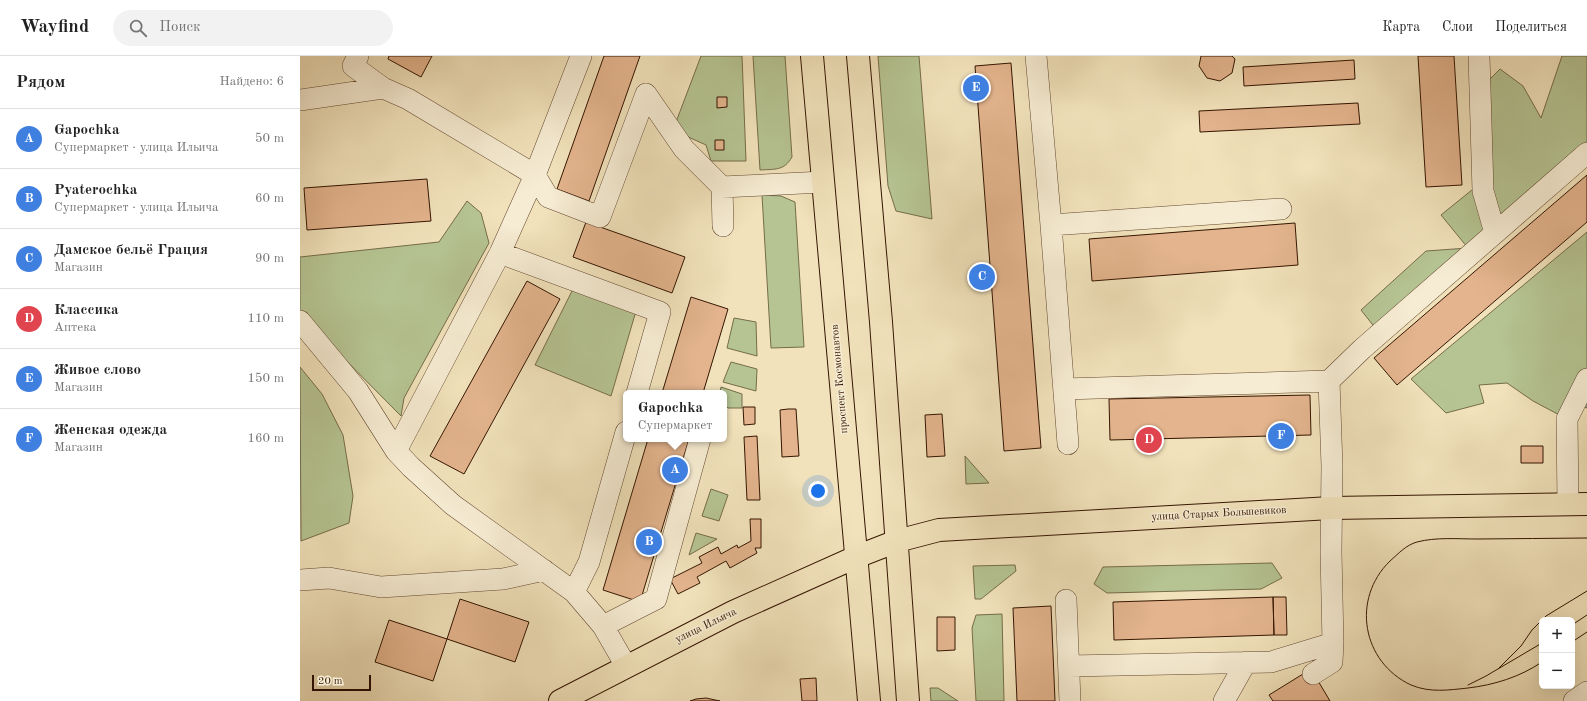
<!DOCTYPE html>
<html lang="ru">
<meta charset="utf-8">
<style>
body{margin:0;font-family:"Old Standard TT",serif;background:#f2f2f2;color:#222}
.controls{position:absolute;right:12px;bottom:12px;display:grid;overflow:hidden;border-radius:6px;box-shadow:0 4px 16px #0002}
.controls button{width:36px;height:36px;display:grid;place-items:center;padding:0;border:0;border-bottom:1px solid #e0e0e0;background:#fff;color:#222;font:20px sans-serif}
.scale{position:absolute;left:12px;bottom:10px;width:59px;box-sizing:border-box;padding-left:4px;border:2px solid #341501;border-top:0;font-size:11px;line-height:14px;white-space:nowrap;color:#341501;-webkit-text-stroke:3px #f6ecd3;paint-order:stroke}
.you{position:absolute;left:518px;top:435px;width:14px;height:14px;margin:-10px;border:3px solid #fff;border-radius:50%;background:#1a73e8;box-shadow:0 0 0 6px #1a73e833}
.badge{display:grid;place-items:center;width:26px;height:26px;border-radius:50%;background:#1a73e8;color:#fff;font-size:13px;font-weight:700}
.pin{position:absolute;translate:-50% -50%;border:2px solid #fff;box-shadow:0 1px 4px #0006}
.popup{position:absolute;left:323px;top:334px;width:104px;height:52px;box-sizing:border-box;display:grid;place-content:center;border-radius:6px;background:#fff;filter:drop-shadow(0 1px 3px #0005);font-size:13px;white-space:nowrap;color:#767676}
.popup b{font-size:15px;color:#222}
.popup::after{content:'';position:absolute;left:50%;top:100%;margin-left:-8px;border:8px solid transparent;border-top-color:#fff}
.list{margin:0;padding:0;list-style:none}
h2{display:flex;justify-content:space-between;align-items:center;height:52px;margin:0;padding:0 16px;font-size:17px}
h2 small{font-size:13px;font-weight:400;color:#767676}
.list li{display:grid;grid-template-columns:26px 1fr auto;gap:12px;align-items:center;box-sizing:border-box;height:60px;padding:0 16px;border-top:1px solid #e0e0e0}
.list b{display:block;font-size:15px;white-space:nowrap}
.list p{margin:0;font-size:13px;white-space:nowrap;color:#767676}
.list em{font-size:13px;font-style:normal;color:#767676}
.icon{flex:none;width:22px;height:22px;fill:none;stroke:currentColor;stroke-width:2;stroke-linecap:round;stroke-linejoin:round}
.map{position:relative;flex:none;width:1287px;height:645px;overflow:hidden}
header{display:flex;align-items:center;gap:24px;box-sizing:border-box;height:56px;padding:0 20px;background:#fff;border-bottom:1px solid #e0e0e0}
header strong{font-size:19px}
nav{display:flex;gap:22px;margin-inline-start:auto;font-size:14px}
.search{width:280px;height:36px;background:#f2f2f2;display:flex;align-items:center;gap:10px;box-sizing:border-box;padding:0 14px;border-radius:22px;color:#767676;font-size:15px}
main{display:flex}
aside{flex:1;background:#fff}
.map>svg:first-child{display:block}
</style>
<header>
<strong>Wayfind</strong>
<div class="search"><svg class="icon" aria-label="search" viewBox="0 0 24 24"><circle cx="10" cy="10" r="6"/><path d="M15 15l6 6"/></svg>Поиск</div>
<nav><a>Карта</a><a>Слои</a><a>Поделиться</a></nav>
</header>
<main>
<aside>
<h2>Рядом<small>Найдено: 6</small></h2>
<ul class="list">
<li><span class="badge" style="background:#3f7fe0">A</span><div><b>Gapochka</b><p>Супермаркет · улица Ильича</p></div><em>50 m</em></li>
<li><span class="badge" style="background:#3f7fe0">B</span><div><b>Pyaterochka</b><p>Супермаркет · улица Ильича</p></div><em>60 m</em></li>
<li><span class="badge" style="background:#3f7fe0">C</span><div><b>Дамское бельё Грация</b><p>Магазин</p></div><em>90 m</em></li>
<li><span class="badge" style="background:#e0444e">D</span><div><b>Классика</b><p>Аптека</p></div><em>110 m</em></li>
<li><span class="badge" style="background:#3f7fe0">E</span><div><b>Живое слово</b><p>Магазин</p></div><em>150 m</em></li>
<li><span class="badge" style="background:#3f7fe0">F</span><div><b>Женская одежда</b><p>Магазин</p></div><em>160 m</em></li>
</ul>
</aside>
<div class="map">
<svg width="1287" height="645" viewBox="0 0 1287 645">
<rect width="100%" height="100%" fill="#f1e2bb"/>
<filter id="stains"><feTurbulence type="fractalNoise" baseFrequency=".005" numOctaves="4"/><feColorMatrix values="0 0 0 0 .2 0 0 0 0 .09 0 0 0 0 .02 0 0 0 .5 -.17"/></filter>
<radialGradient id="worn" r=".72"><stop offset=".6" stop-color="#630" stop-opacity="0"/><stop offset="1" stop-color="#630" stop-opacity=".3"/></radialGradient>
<path fill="#b6c493" stroke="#756c4a" d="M401,0H442L446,105H411L406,89L373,74Z
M453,0H485L492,101C484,115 475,113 460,114Z
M578,0H619L632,163L596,155L588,130Z
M1262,0H1287V91L1076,273L1061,254L1126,195L1168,192L1141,159L1188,121L1185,28L1200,13L1223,30L1241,62Z
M462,139L481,140L495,146L504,291L471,292Z
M167,145L181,157L189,187L104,342L101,360L0,258V201L139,186Z
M1287,176V352L1274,348L1267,363L1233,345L1207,327L1179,329L1184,347L1146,357L1111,323Z
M274,231L336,255L311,340L235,309Z
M434,262L456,266L457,300L427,292Z
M431,306L457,313L456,335L423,326Z
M0,311L22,338L43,379L53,440L49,467L1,485Z
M421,331L442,338V352H428L424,349V337H420Z
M665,400L689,427L666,428Z
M411,433L428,439L419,465L402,460Z
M396,477L417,483L389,499Z
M972,507L982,522L961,533L807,537L794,528L803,511Z
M715,509L716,515L681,543H675L673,510Z
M702,558L704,645H676L672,572L676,559Z
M630,632H638L658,645H631Z"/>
<path fill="#e3b48d" stroke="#341501" d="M89,0H132L121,21L88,3Z
M304,0H340L289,145L257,133Z
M901,0H932L935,3L932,17L920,25L907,22L899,10Z
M1118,0H1154L1162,129L1126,131Z
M1054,4L1055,23L944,30L943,11Z
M711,7L741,392L704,395L675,10Z
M417,41H427V51L417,52Z
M1058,47L1060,68L900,76L899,55Z
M415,84H424V94H415Z
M1287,119V166L1097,329L1074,302Z
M127,123L131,165L7,174L4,132Z
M286,166L385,201L372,237L273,201Z
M995,167L998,209L792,225L789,183Z
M227,225L260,243L164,418L130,400Z
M391,241L428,253L403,337H362Z
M1010,339L1011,379L810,384L809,343Z
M443,351H455V368L444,369Z
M488,353H496L499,400L482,401L480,354Z
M642,358L645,400L627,401L625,359Z
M457,380L460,444H447L444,381Z
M348,383H389L340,546L303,534Z
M1221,390H1243V407H1221Z
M450,463H461V492H455L457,497L430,512L426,505L397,521L400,527L378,538L370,523L402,507L399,501L418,491L421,498L437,489L438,492L451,485Z
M973,541L974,579L814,584L813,546Z
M973,541H986L987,579H974Z
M160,543L229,566L215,606L147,583Z
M751,550L755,645H717L713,552Z
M637,561H655V594L637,595Z
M89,564L147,583L133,625L75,606Z
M1011,613L1030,645H973L969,639Z
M516,622L517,645H502L500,623Z
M406,642L420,645H390L396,643Z"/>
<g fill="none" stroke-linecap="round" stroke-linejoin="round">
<defs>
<path id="minor" d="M58,0L53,10L83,32L108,43L235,119L281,0
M736,0L751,169L768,388
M1179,0L1183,135L1195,177
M346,38L384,93L422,131L523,126
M0,44L83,32
M235,119L248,141L300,161L346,38
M422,131L423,170
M751,169L981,153
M200,197L360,256L337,337
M0,265L58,335L96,395L111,411L153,449L274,536L303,570L326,610
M764,333L1029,325
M96,395L200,197L235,119
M1268,448L1267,363L1287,323
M0,524L29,522L81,531L203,523L244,514
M274,536L289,506L326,376
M766,544L770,645
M303,570L356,543L400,383
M769,610L971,606L1033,587L1031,496L1032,410L1029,325L1062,293L1287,97
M1013,618L1032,606L1033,587
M924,645L946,606
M1274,645L1287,636"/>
<path id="major" d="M512,0L569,645
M558,0L581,266L608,645
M260,645L433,556L556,501L597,485L639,474L1031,452L1287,448"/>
</defs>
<use href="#minor" stroke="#634830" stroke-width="22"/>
<use href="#major" stroke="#341501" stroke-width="24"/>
<use href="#minor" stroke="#f6ecd3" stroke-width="21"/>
<use href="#major" stroke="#f1e2bb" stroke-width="22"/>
<path stroke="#341501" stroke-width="1" d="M1272,569L1287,559
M1272,586L1287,576
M1242,606C1220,621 1194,629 1168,632C1149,634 1130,637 1111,629C1062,606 1051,543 1090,505C1098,498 1106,489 1117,486C1136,481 1158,483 1178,483C1214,483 1251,482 1287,482
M1198,613L1221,590L1232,574L1246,560L1287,535
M1168,629L1186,620L1242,587"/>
</g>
<g text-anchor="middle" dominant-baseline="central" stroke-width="3" stroke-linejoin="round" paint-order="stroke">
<g font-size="11" fill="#341501" stroke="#f6ecd3">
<text transform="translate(540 323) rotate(-95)">проспект Космонавтов</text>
<text transform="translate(919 458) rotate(-3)">улица Старых Большевиков</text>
<text transform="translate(406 570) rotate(-26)">улица Ильича</text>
</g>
</g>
<rect width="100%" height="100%" filter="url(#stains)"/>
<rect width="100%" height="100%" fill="url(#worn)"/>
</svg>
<div class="controls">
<button>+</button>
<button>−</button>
</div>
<div class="scale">20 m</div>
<div class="you"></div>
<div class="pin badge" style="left:375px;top:414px;background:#3f7fe0">A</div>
<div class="popup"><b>Gapochka</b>Супермаркет</div>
<div class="pin badge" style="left:349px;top:486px;background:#3f7fe0">B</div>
<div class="pin badge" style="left:682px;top:221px;background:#3f7fe0">C</div>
<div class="pin badge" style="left:849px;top:384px;background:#e0444e">D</div>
<div class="pin badge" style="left:676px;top:32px;background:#3f7fe0">E</div>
<div class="pin badge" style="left:981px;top:380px;background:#3f7fe0">F</div>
</div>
</main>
